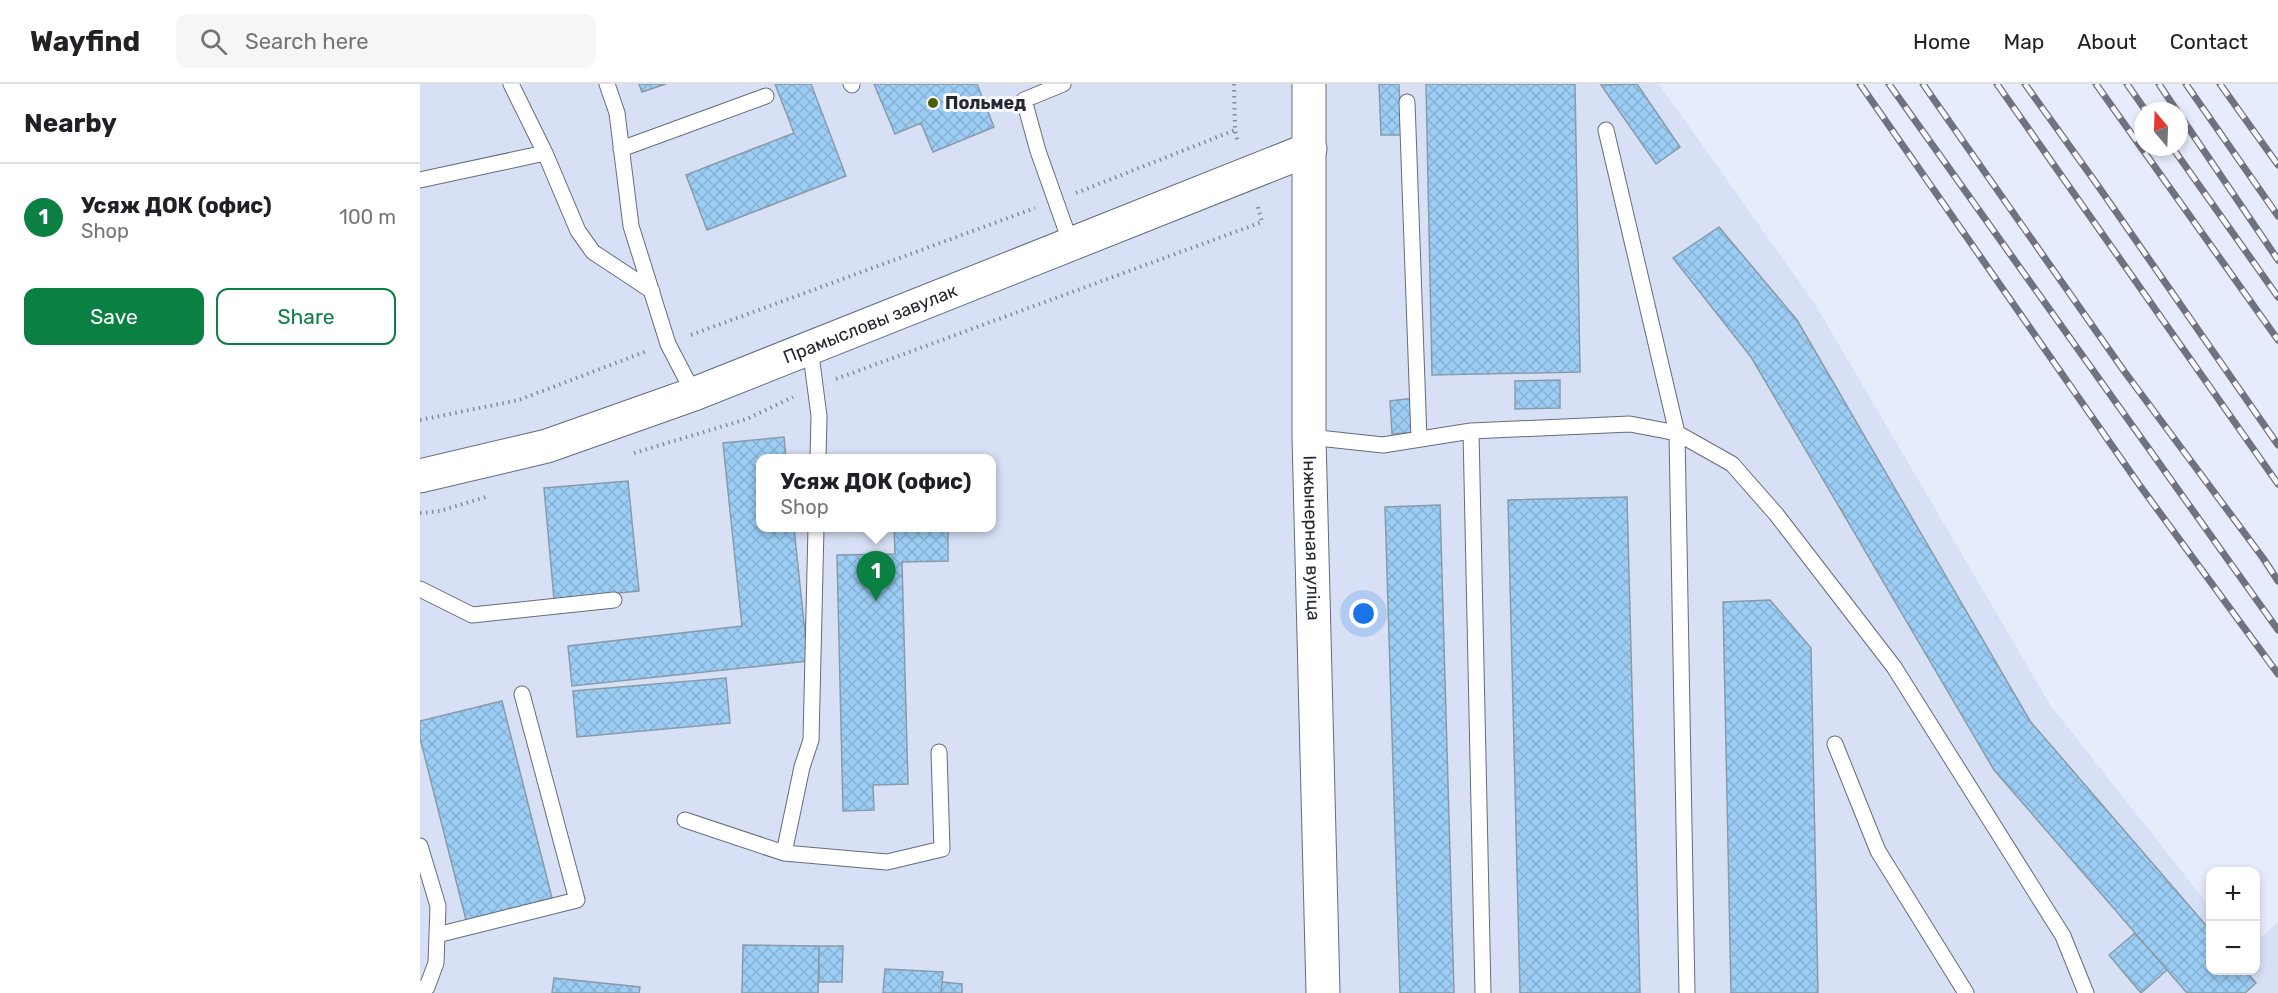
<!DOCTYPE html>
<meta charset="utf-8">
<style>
body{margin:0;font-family:Rubik,sans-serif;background:#f6f6f6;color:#202124}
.controls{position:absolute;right:18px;bottom:18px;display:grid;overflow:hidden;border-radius:12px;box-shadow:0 3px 9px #0003}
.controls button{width:54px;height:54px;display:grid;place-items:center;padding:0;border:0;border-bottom:2px solid #e0e0e0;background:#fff;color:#202124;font:30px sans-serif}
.compass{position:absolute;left:1714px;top:18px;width:54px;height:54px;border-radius:50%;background:#fff;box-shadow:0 3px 9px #0003;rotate:341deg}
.you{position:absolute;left:944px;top:530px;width:21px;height:21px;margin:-15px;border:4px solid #fff;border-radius:50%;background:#1a73e8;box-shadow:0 0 0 9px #1a73e833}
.badge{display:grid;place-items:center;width:39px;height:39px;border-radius:50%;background:#0b8043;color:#fff;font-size:20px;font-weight:700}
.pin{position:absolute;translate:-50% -50px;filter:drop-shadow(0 2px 3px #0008)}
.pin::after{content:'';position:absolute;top:32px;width:21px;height:18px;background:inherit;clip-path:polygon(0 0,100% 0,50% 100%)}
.popup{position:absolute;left:336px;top:370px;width:240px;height:78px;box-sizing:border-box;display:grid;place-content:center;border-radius:12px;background:#fff;filter:drop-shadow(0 2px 4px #0005);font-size:20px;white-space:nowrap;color:#757577}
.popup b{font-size:22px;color:#202124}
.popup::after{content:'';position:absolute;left:50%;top:100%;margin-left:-12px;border:12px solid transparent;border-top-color:#fff}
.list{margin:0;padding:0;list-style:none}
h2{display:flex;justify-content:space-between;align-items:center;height:78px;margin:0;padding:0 24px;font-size:26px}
h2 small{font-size:20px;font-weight:400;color:#757577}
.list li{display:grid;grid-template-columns:39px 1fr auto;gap:18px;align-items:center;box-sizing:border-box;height:108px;padding:0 24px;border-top:2px solid #e0e0e0}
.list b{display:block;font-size:22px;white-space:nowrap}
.list p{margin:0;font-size:20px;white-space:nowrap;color:#757577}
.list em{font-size:20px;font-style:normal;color:#757577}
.actions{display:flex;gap:12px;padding:18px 24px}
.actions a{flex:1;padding:14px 0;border:2px solid #0b8043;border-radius:12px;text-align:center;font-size:21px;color:#0b8043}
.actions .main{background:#0b8043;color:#fff}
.icon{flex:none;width:33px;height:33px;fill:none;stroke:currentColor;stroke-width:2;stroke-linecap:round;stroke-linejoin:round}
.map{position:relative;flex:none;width:1858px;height:909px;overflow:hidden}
header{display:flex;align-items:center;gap:36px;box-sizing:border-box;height:84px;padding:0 30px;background:#fff;border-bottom:2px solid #e0e0e0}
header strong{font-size:28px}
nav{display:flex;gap:33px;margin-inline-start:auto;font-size:21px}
.search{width:420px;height:54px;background:#f6f6f6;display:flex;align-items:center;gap:15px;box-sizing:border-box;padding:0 21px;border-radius:12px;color:#757577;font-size:22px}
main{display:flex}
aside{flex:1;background:#fff}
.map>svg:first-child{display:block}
</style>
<header>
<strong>Wayfind</strong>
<div class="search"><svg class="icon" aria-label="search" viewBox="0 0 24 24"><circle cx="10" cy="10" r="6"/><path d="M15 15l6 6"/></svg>Search here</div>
<nav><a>Home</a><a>Map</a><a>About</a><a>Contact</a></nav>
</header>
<main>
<aside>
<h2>Nearby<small></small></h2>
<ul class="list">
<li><span class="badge">1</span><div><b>Усяж ДОК (офис)</b><p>Shop</p></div><em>100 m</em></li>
</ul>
<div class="actions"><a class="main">Save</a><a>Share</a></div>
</aside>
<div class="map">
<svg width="1858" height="909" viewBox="0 0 1858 909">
<defs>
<pattern id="building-cross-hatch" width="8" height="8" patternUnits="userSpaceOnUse" patternTransform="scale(1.5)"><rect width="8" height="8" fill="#9ccef5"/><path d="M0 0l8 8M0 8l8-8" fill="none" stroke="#86b1d2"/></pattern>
</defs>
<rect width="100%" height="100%" fill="#e7ecfd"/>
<path fill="#d8e0f6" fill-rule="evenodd" d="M0,0H1239L1395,220L1631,622L1790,823V886H1836V858L1858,838V909H0ZM340,374H572V444H340Z"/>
<path fill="url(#building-cross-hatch)" stroke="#899ba9" stroke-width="1.5" d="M219,0H246L222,8Z
M355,0H391L426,92L287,146L266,91L374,49Z
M454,0H557L574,43L513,68L501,39L475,50Z
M959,0H979L981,51H961Z
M1006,0H1155L1160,288L1012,291Z
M1217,0L1260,63L1236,80L1181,1Z
M1299,143L1377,236L1610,637L1790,846V886H1825L1836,899L1825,909H1767L1574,686L1331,273L1253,174Z
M1140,296V324L1095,325V297Z
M994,314L996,348L972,350L970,317Z
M364,353L366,374H340V444H374L388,577L152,602L148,562L322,542L303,359Z
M208,397L219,507L134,515L124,404Z
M1207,413L1220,909H1100L1088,416Z
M1020,421L1034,909H980L965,423Z
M474,444H528V477L482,478L488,700L453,701L454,726L423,727L417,471L475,470Z
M1350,516L1391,564L1398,909H1311L1303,518Z
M306,594L310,639L157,653L153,607Z
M82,617L132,814L46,836L0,654V637Z
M1715,849L1747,886L1721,909L1689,871Z
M323,861L399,862L398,909H322Z
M399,862H423L422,898H399Z
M465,885L523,888L521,909H463Z
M134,894L220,903L219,909H132Z
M522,898L542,900V909H521Z"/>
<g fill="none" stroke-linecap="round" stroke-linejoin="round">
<defs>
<path id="lane" d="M91,0L125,69L158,147L173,168L232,207
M187,0L197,29L211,142L248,260L274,310
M431,0L432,1
M643,0L604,16L618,67L651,160
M987,18L999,355
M1186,46L1257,349L1267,909
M201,65L346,12
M0,96L125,69
M390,263L399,332L398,374
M1051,347L1063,909
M889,353L963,361L1051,347L1210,340L1257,349L1312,380L1356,430L1474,583L1643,852L1666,909
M0,505L52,531L194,516
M1415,660L1458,767L1546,909
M265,736L364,769L382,683L391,656L396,444
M0,762L18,822L16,879L7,903L0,904
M364,769L467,778L522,765L519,668
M17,851L157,816L102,610"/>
<g id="secondary">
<path id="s1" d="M889,0V353L903,909"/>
<path id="s2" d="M0,392L127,362L274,310L890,65"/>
</g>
</defs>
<use href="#lane" stroke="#666b7e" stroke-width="17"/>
<use href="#secondary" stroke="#666b7e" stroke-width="35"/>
<path stroke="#878a97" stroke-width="4" stroke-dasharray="1.5 4.5" stroke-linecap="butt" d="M814,0L815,46L818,59
M656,109L815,46
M271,251L615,124
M416,295L842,138L837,120
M0,336L99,316L227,267
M214,369L327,335L373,313
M0,429L20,427L69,412"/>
<use href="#lane" stroke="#fff" stroke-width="15"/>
<use href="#secondary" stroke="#fff" stroke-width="33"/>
<defs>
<path id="rail" d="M1440,0L1718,399L1858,590
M1469,0L1858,546
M1503,0L1704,287L1843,474L1858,497
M1577,0L1858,400
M1605,0L1676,99L1858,361
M1676,0L1858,256
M1707,0L1726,27
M1739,0L1757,27
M1766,0L1858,132
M1800,0L1858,81
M1759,30L1858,176
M1752,63L1858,213"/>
</defs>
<use href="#rail" stroke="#70737f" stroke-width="7"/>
<use href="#rail" stroke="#f8fafe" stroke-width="4.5" stroke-dasharray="14" stroke-linecap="butt"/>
</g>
<circle fill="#4b5f06" stroke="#f8fafe" stroke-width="2" cx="513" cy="19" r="6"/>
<g text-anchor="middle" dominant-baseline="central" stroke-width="6" stroke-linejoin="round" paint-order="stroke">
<g font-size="18" font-weight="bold" fill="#25272f" stroke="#f8fafe" text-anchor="start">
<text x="525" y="19">Польмед</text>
</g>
<g font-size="18" fill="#25272f" stroke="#f8fafe">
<text stroke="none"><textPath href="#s2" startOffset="476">Прамысловы завулак</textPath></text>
<text stroke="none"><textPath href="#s1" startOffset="454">Інжынерная вуліца</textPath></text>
</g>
</g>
</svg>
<div class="controls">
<button>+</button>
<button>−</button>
</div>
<svg class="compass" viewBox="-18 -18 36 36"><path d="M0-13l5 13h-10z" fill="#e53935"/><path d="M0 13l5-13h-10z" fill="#757577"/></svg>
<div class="you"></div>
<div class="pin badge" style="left:456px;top:517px">1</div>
<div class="popup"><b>Усяж ДОК (офис)</b>Shop</div>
</div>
</main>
